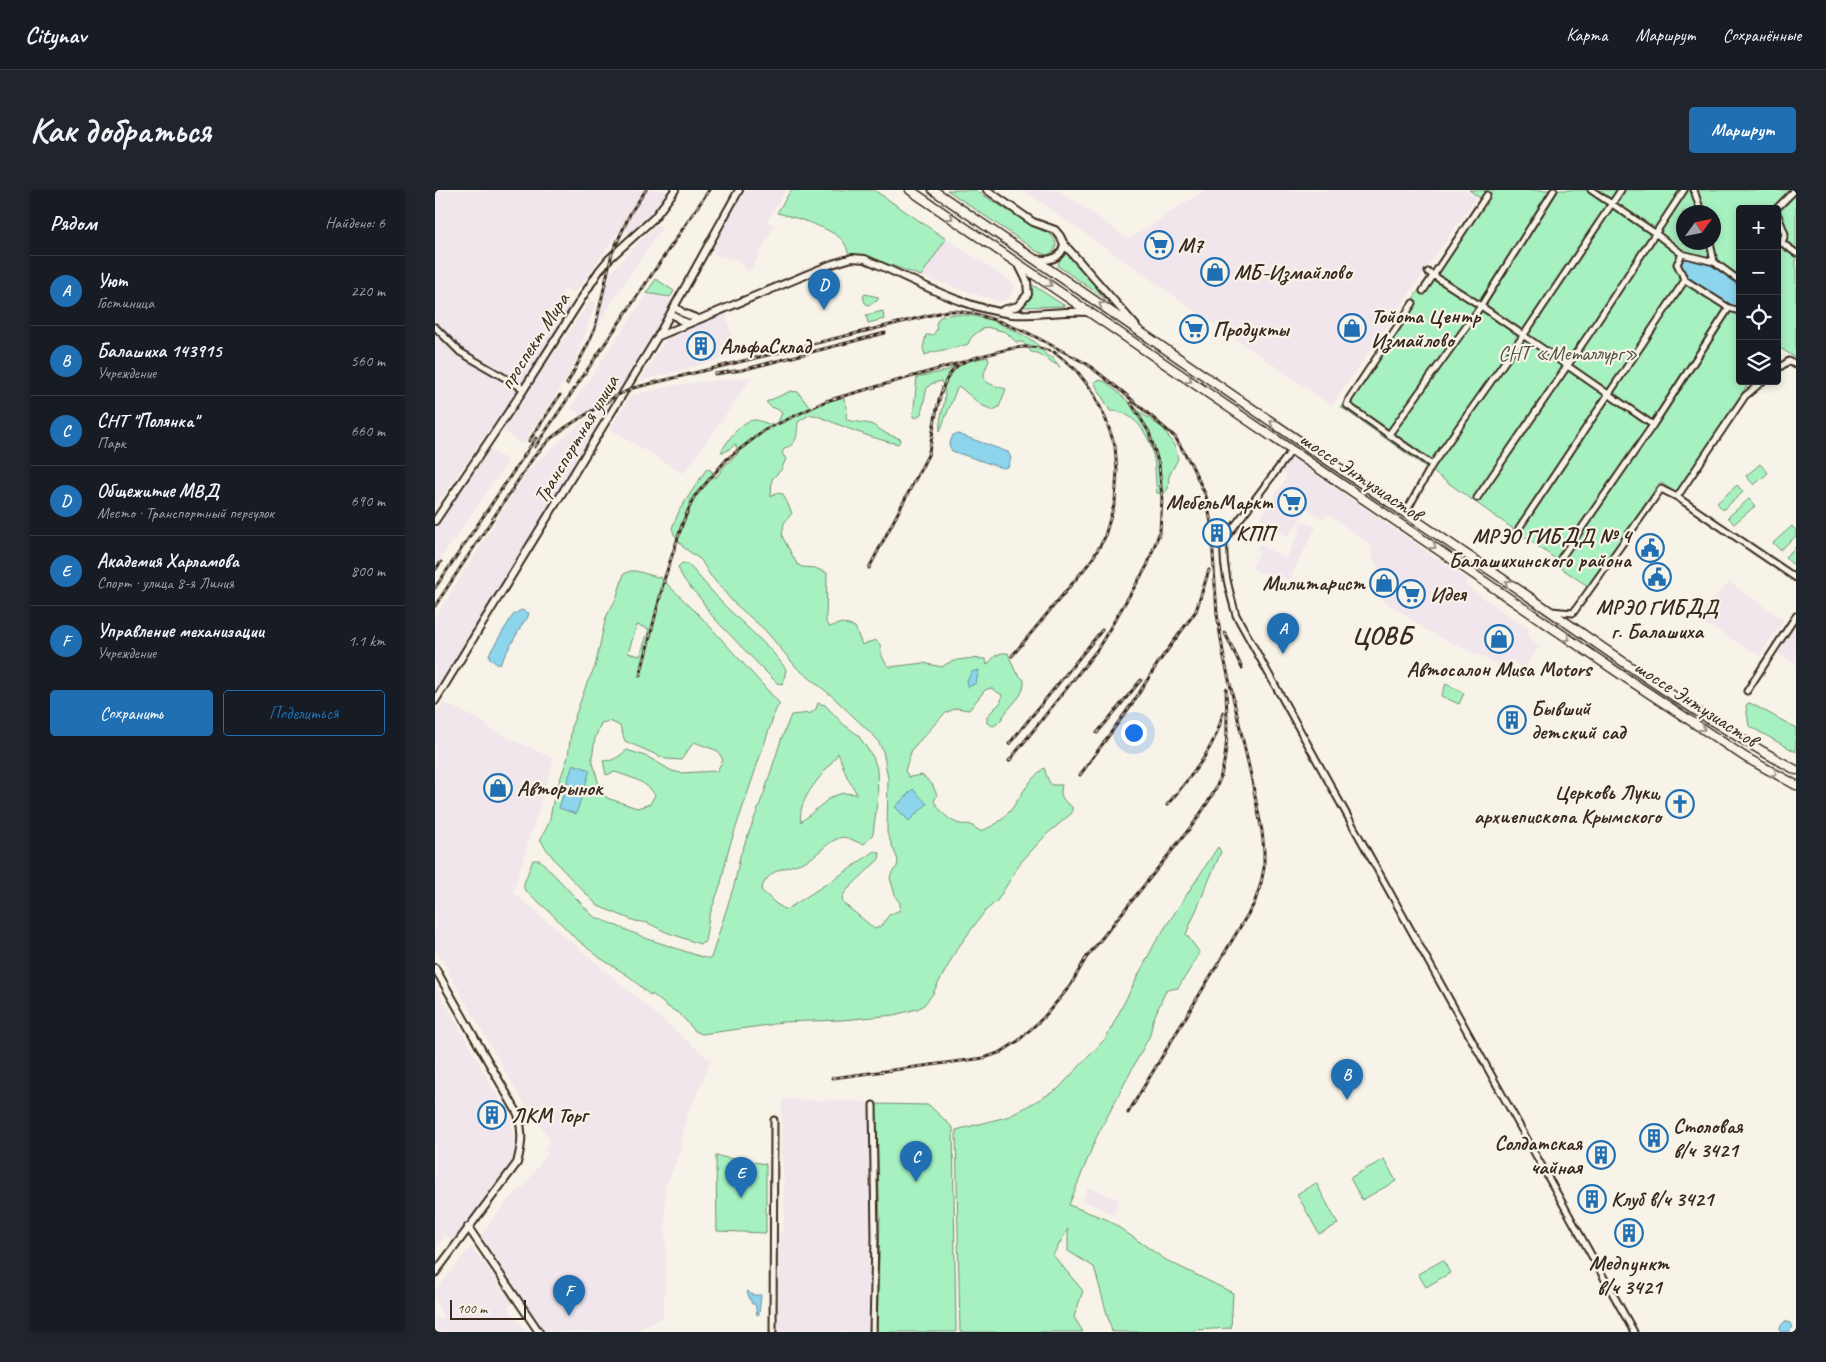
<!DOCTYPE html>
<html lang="ru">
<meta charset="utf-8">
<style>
body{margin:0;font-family:Caveat,sans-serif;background:#20242c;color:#f1f3f6}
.controls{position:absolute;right:15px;top:15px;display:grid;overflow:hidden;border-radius:5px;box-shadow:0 2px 8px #0003}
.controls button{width:45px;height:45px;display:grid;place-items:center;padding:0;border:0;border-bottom:1px solid #363941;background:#171b24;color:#f1f3f6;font:25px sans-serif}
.compass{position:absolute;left:1241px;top:15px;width:45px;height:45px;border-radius:50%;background:#171b24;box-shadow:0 2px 8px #0003;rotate:57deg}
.scale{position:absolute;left:15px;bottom:12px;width:76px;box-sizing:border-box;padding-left:5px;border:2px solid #3b2a1e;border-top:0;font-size:14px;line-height:18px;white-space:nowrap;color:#3b2a1e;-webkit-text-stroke:4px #f7f3e8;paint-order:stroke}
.you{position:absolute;left:698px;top:542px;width:18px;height:18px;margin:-12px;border:4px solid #fff;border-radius:50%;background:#1a73e8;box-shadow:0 0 0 8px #1a73e833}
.badge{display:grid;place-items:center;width:32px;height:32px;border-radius:50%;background:#1f6fb2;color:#fff;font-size:16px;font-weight:700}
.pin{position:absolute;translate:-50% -41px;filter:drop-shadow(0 1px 2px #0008)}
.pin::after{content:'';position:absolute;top:26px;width:18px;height:15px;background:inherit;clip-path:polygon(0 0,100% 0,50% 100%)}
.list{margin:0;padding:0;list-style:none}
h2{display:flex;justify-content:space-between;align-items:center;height:65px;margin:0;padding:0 20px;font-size:21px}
h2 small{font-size:16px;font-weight:400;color:#9ea1a6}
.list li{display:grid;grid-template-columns:32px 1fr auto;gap:15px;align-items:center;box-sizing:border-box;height:70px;padding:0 20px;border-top:1px solid #363941}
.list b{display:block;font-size:19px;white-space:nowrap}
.list p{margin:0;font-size:16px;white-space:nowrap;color:#9ea1a6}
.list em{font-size:16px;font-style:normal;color:#9ea1a6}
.actions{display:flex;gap:10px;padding:15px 20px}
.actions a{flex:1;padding:11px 0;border:1px solid #1f6fb2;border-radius:5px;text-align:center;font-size:18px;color:#1f6fb2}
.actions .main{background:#1f6fb2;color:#fff}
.icon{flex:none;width:28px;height:28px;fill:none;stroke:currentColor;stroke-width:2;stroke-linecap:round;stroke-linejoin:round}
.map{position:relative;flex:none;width:1361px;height:1142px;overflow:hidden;border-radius:5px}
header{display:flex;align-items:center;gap:30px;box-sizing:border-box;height:70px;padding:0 25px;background:#171b24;border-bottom:1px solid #363941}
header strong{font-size:24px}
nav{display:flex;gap:28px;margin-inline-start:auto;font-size:18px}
.intro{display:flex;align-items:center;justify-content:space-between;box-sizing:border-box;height:120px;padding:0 30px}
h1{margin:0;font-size:35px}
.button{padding:12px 22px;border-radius:5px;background:#1f6fb2;color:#fff;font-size:18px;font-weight:700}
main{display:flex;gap:30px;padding:0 30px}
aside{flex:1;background:#171b24;border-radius:5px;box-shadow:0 2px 8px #0003}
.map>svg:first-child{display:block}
</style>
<header>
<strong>Citynav</strong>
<nav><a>Карта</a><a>Маршрут</a><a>Сохранённые</a></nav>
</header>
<div class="intro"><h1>Как добраться</h1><a class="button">Маршрут</a></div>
<main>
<aside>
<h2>Рядом<small>Найдено: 6</small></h2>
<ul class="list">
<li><span class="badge">A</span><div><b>Уют</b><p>Гостиница</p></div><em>220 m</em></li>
<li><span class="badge">B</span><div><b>Балашиха 143915</b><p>Учреждение</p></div><em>560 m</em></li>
<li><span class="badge">C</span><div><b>СНТ &quot;Полянка&quot;</b><p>Парк</p></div><em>660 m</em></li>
<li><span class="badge">D</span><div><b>Общежитие МВД</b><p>Место · Транспортный переулок</p></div><em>690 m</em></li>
<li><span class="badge">E</span><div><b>Академия Харламова</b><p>Спорт · улица 8-я Линия</p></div><em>800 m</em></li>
<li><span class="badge">F</span><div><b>Управление механизации</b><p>Учреждение</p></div><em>1.1 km</em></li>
</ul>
<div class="actions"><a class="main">Сохранить</a><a>Поделиться</a></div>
</aside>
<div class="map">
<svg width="1361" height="1142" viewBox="0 0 1361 1142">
<rect width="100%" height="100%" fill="#f7f3e8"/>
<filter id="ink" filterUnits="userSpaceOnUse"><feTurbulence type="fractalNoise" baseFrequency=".02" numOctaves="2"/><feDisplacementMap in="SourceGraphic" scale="10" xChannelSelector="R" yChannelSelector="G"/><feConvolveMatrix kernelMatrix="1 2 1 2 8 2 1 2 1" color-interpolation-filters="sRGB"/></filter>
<g filter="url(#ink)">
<path fill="#f1e6ec" d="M0,0H234L223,16L195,43L186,38L141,102L129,99L126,109L138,115L85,197L0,317Z
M310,0H351L332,31L339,36L316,80L311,81L303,70L280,65L279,56Z
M589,0H623L694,49L770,0H1030L1041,7L897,216L589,1Z
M221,34L227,38L178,110L154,152L152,151L161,131L171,88Z
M511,49L577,92L580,97L575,107L565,112L486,86Z
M212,104L223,105L238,110L185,201L148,225L135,218Z
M155,111L161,112L141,170L129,192L87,255L67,239Z
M291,123L301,165L205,191L232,147Z
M317,187L249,284L175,239L196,205L247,194Z
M176,212L141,271L0,506V427L93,281L134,242Z
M53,258L73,271L0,377V335Z
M857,268L1033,390L1030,395L1095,440L1092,445L1105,456L1088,479L1075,469L1069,478L993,441L936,402L948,384L943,380L935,361L938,357L893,324L889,329L872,319L853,347L825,328L853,286L847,282Z
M866,330L881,337L854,390L842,384L839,389L817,378L825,361L821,359L824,354L851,368L864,343L865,338L863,337Z
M1295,392L1348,430L1325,466L1259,427Z
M1361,435V475L1343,463Z
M8,512L52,534L51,537L119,569L78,702L276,871L252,926L245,955L248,956L230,998L231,1079L228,1127L199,1142H110L46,1045L72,1011L90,995L113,963L109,960L114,950L106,936L99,931L0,759V524Z
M0,794L76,930L82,954L77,972L19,1052L10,1046L0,1059Z
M347,909L434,912L435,1047L433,1142H341V1043H347L349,1025L348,967L346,963Z
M653,997L684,1010L678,1024L647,1010Z
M36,1056L77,1112L73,1118L91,1142H0V1123L2,1128H8L0,1109V1101Z"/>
<path fill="#a7f1c0" stroke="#718e6f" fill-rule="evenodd" d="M356,0H439L511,49L486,86L434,67L414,66C413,61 411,55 408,51C399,39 357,26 342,23Z
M512,0H540L596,35L615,44L620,50L621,56L618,62L612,65L603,62Z
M1034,0H1361V168L1342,156V19H1305V191H1315L1241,303L1225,292L1154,397L1123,376L1125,372L906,217L1045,8ZM1248,22H1278V52H1248Z
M631,60L678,114L623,76L625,68Z
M221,89L239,101L235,107L211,103Z
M596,94L630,116L588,117L595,104Z
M430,104L443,107V110L433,115L430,113L428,106Z
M448,121L449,129L433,133L431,125Z
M518,124L539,126L559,131L588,145L600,152L612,166L618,168L625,177L602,163L596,162L588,152H581L571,142L551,137C543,142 536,145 533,154C519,160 503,159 490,165L488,158L491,145H498L502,139L501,133L505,127Z
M553,167L554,171C543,193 551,193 571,199L564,217L558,220L546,215L525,197L522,198L505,241C503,223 516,209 506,191L496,194L492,198L486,224L481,228L478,227L482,187L511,181L528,172Z
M664,190L671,192L706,223L729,239L740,257L743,269L734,286L733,299L728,304L722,303C720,290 721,277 718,264C714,244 698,220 675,221L659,192Z
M356,201L363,202L372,214L377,217L408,207L412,217L411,230L436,234L452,244L466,249L463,254C434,248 407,236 380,225H374L363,232C362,244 363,254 350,258L347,263L351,269L346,280L337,289L336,307L342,303L348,304L357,323L349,333L347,346L362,374L367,377L380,378L392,383L391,432L394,437L407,433L420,437L427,455L440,450L445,454C446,464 447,470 455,477L488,473L507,477C517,468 537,468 551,469L552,475C559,467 562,462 573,463L580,481L589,490C590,504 580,511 572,521C567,527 566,533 558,536L552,533V526L566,512L567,505L556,498L550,500L534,520L521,518L509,524L477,559L470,581L474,587L487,585L497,594L502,605L499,611C506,623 519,637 534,634L545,641C582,630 581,600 609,578L613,590L617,595H627C624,607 628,610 637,617V623L612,644L586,672L562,711L550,721L522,759L497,805L488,816L482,819L459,825L407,830L346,832L334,835L267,844L260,841L245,824L233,817L217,804L216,806L195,787L165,768L139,747L114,721L89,699V693L98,670H105L158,726L213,749L270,768H276L300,692L305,666L329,603L346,550L356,525L376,523L381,519L383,513L390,515L408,534L423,545L438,567L442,579L443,605L438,644L429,654C421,653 412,645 404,648C393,652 385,662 376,668C358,680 334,674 326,700L340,713L351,720L413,680L439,661L445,663L444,669L411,701L407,707L408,713L440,739L446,736L454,725L465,720V713L461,708L455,688L457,682L462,677L463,670L452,643L453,588L448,561L442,549L397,506L362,478L330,440L298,412L275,385L266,370L248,357L239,344L237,338L245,319L271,280L275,279L281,288L290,275L302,265L301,254L290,262H286C292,252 305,231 319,230C327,230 333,236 342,234L347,223L342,219L336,217L331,212ZM403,563L412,587L422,604L408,603L396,607L366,632C361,607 392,582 403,563Z
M1325,274L1333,283L1319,295L1311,286Z
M1302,295L1308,302L1288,320L1282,313Z
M1314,309L1320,316L1299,334L1293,327Z
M1357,336L1361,341V346L1345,360L1338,353Z
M1361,357V370L1357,374L1350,367Z
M247,373L253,374L290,416L335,459L351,479L348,494L342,493C320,471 299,449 278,427C272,421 270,414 265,408C255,397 248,391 243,377Z
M195,381H201L226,388L268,429L345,514L341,519L293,661L286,693L274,727L270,752L265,754L231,742L213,733L200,731L163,716L126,678L109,656L106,650H105L114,633L119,607L133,567L137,535L152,493L160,477L171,427L181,409L189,384ZM202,435L214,439L205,466L193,463ZM175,531L185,536L190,551L231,569L246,570L259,552L283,561L288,570L282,581L246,583L237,581L213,567L192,560C184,566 177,573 168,570L171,585L180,582C194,587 212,591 220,605L215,614L202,618L172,608L165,599L157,569L160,548L166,533Z
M1011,494L1029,503L1024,514L1006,506Z
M1313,513L1317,514L1361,538V562L1314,536L1311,516Z
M783,657L786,662L751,744L765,763L743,798L731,800L718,830L715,845L661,948L634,1015L673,1030L731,1070L798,1103L796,1138L760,1140L758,1142H677L659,1077L633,1061V1039L618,1065L648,1101L639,1127L648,1142H525L521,940L575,926L623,899L671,848L720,753Z
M441,914L494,915L518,938L521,1142H442L445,1030Z
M281,966L331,974V1043L282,1041Z
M949,969L961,991L927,1010L915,988Z
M881,993L903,1034L884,1044L862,1004Z
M1008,1070L1015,1083L991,1097L983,1084Z"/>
<path fill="#8cd5ed" stroke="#6c919a" d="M1252,67L1278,76L1305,95V118C1287,114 1253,91 1245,75L1248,69Z
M523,244L573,262L576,268L573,277L567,278L517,261L514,255L518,245Z
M86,420L94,423L92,429L88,433L65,474H62L55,469L54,464L78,425Z
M544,480L541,493L533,497L532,491L537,482Z
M138,574L155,580L141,624L124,618Z
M478,599L492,614L474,631L460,617Z
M313,1101L317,1105H326L324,1124L322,1125L320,1114H317L312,1102Z
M1350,1131L1355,1133L1357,1137L1353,1142H1345V1137Z"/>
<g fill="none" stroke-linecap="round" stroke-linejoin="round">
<defs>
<path id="minor" d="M1156,0L1220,43L1247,64L1279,72L1305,91
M1259,0L1266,22
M1341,19L1360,0
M1342,23L1350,44L1347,53L1361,63
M1275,52L1279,72
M1247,64L1242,74L1250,90L1294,118L1305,121
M993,82L1046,116L1218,235
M988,101L1052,5
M978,113L914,209L912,215L997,275
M0,137L25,162L89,199
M1342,179L1354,171L1361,175
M955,243L1046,116L1119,0
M857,260L789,350C787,376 794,400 801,425L1199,1142
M1242,307L1310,206L1328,191
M1042,308L1154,144L1249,0
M970,324L997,275L1088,146L1186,0
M1084,338L1250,90
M1126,368L1218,235L1294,118
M1116,421L1138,423L1226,299L1242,307L1361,388
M1312,501L1361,426
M338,1142L339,930
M438,1142L440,1048L438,915"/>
<path id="tertiary" d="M552,0L598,32L620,40L625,46L629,54L701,136
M602,69C614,72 627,68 629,54
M240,117L248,123L263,129
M568,120L583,116L593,104L592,91L584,75
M236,123L245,130L253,133
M224,146L397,74L417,68L430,69C478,89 526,118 577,124C601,126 628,120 654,122
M0,331L89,199L164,81L174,69L219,28L240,0
M0,511L223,146L304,0
M0,778L83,924C88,944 87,954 82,973L0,1083
M33,1037L104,1142"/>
<path id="trunk" d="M475,0L1191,488L1310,567L1361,595
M498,0C685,127 871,257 1059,383C1159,450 1255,523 1361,580"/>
</defs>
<use href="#minor" stroke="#3b2a1e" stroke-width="9"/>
<use href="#tertiary" stroke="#3b2a1e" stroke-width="10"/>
<use href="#trunk" stroke="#3b2a1e" stroke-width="11"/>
<use href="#minor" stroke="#f7f3e8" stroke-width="5"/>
<use href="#tertiary" stroke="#f7f3e8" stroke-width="6"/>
<use href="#trunk" stroke="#f7f3e8" stroke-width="8"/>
<defs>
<path id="rail" d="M280,184L307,180L450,143
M132,194L152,156L160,138L177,63L196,22L211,0
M94,251L125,205
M100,257L274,0
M434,378L493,265C501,238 500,185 529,172C539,167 551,165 562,162C580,157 598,154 615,161
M0,380L6,372
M0,398L101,248
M0,416L98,268L115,249L131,237L179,207L198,198L512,121H521L541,124L566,132L595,144L652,174L689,203L740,247L756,274L771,306L776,333L782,424L789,468L815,581L827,641L829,661V678L826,693L819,714L693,923
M790,443L807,478
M577,466L656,371L669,349L680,312L682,281L680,256L671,230L658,202L641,180L619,162
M205,486L230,387L248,332L259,307L292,269L330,240L391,211L528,172
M662,543L706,490
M574,554L667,440
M574,571L662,460L712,376L725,341L727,308L724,275L714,242L696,213
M645,585L699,511L723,473L761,421L774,380
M732,615C755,587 781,559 788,522
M397,888L549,868L566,862L583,851L609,827L635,796L651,768L759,633C769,618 781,602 786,585C794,558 792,527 791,499"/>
</defs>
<use href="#rail" stroke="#3b2a1e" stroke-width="3"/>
<use href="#rail" stroke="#f7f3e8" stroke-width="1" stroke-dasharray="4" stroke-linecap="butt"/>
</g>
<defs><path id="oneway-chevron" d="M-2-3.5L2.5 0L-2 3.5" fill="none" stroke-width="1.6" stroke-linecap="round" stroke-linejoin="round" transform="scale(1.25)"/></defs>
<g stroke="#998e83">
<use href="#oneway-chevron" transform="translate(515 27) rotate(34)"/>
<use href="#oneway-chevron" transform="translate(614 94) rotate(34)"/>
<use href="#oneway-chevron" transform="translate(667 115) rotate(-146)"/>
<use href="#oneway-chevron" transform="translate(754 190) rotate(34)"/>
<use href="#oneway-chevron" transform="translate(838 233) rotate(-145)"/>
<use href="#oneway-chevron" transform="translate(998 356) rotate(34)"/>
<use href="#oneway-chevron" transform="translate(1073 393) rotate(-145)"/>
<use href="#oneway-chevron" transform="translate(1132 448) rotate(34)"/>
<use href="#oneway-chevron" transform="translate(1267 538) rotate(33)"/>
<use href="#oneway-chevron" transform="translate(1339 583) rotate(29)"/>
</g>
</g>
<defs>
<symbol id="supermarket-ring" viewBox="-11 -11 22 22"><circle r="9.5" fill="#f7f3e8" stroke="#1f6fb2" stroke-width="1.5"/><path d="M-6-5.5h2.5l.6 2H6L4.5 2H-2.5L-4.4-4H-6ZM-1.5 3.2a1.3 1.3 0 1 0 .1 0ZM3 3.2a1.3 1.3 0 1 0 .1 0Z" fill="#1f6fb2"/></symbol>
<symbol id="shop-ring" viewBox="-11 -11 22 22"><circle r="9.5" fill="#f7f3e8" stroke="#1f6fb2" stroke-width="1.5"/><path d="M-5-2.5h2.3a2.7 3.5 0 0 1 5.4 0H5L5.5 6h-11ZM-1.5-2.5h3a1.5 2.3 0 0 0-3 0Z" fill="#1f6fb2"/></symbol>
<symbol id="building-ring" viewBox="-11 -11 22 22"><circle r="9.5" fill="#f7f3e8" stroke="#1f6fb2" stroke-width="1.5"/><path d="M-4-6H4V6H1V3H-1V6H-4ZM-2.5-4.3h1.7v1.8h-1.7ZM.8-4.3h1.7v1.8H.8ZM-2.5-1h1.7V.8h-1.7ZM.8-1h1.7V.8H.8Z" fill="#1f6fb2"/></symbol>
<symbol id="civic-ring" viewBox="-11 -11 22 22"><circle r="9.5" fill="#f7f3e8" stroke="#1f6fb2" stroke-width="1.5"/><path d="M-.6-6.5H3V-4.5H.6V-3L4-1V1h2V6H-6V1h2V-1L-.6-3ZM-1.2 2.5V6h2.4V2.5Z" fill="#1f6fb2"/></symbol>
<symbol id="church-ring" viewBox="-11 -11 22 22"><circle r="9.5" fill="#f7f3e8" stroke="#1f6fb2" stroke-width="1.5"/><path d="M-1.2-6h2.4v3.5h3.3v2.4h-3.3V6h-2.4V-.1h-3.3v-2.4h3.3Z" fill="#1f6fb2"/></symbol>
</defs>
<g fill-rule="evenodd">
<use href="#supermarket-ring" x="708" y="39" width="32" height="32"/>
<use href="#shop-ring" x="764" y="66" width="32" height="32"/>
<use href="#shop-ring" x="901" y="122" width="32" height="32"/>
<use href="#supermarket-ring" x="743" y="123" width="32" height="32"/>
<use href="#building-ring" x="250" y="140" width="32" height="32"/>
<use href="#supermarket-ring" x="841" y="296" width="32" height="32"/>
<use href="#building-ring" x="766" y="327" width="32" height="32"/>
<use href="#civic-ring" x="1199" y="342" width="32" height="32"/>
<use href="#civic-ring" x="1206" y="371" width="32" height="32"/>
<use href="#shop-ring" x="933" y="377" width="32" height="32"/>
<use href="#supermarket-ring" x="960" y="388" width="32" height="32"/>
<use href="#shop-ring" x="1048" y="433" width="32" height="32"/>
<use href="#building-ring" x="1061" y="514" width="32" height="32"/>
<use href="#shop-ring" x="47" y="582" width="32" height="32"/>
<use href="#church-ring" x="1229" y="598" width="32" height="32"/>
<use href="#building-ring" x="41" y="909" width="32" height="32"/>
<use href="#building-ring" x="1203" y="932" width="32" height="32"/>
<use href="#building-ring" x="1150" y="949" width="32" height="32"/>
<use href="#building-ring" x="1141" y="993" width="32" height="32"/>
<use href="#building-ring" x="1178" y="1027" width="32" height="32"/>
</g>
<g text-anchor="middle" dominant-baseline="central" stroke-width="4.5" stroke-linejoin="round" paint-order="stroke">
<g font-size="21" font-weight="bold" fill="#3b2a1e" stroke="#f7f3e8" text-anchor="start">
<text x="743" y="55">М7</text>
<text x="799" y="82">МБ-Измайлово</text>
<text x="936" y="126">Тойота Центр<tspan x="936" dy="24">Измайлово</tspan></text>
<text x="778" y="139">Продукты</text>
<text x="285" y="156">АльфаСклад</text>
<text x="838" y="312" text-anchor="end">МебельМаркт</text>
<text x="801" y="343">КПП</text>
<text x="1196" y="346" text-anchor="end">МРЭО ГИБДД № 4<tspan x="1196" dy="24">Балашихинского района</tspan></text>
<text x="930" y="393" text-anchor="end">Милитарист</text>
<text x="995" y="404">Идея</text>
<text x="1222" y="417" text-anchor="middle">МРЭО ГИБДД<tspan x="1222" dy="24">г. Балашиха</tspan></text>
<text x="1064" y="479" text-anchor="middle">Автосалон Musa Motors</text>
<text x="1096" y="518">Бывший<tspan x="1096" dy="24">детский сад</tspan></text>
<text x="82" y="598">Авторынок</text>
<text x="1226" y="602" text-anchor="end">Церковь Луки,<tspan x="1226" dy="24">архиепископа Крымского</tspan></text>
<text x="76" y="925">ЛКМ Торг</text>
<text x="1238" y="936">Столовая<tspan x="1238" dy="24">в/ч 3421</tspan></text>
<text x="1147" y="953" text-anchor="end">Солдатская<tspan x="1147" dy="24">чайная</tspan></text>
<text x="1176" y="1009">Клуб в/ч 3421</text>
<text x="1194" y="1073" text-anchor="middle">Медпункт<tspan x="1194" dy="24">в/ч 3421</tspan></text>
</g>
<g font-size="21" fill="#3b2a1e" stroke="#f7f3e8">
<text transform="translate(99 151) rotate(-57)">проспект Мира</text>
<text transform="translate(141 249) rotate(-59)">Транспортная улица</text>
<text transform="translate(926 286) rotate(34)">шоссе Энтузиастов</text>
<text transform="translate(1261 513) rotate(33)">шоссе Энтузиастов</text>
</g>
<g font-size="21" fill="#51523e" stroke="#f7f3e8">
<text x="1133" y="163">СНТ «Металлург»</text>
</g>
<g font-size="26" font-weight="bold" fill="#3b2a1e" stroke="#f7f3e8">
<text x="947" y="445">ЦОВБ</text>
</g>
</g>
</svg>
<div class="controls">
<button>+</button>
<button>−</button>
<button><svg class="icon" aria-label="locate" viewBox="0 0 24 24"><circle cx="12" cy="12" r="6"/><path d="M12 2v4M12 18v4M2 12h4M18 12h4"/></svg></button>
<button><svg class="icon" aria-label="layers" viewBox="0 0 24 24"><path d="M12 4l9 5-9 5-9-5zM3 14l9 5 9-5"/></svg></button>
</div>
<svg class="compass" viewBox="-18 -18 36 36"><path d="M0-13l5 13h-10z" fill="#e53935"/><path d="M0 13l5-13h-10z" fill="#9ea1a6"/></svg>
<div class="scale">100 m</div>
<div class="you"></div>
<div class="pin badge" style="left:848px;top:464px">A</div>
<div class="pin badge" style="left:912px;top:910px">B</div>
<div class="pin badge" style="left:481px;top:992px">C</div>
<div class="pin badge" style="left:389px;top:120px">D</div>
<div class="pin badge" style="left:306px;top:1008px">E</div>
<div class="pin badge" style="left:134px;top:1126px">F</div>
</div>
</main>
